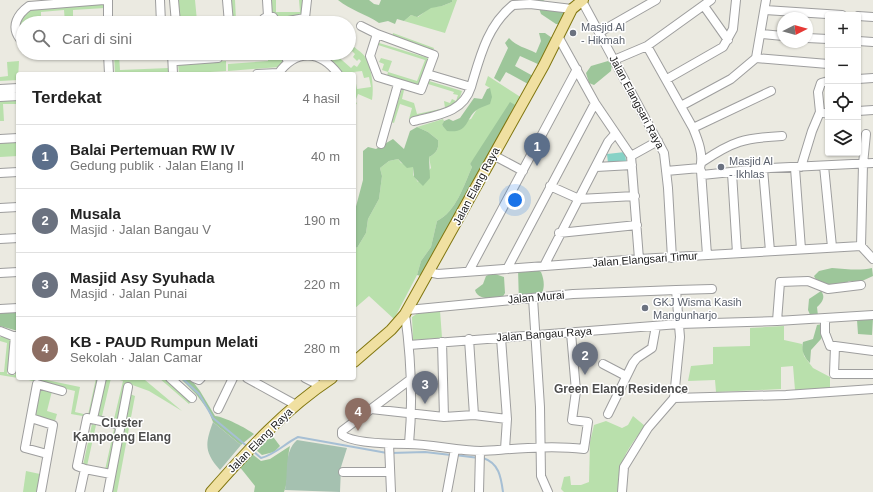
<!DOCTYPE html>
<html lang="id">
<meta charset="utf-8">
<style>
body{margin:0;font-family:Arial,sans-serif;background:#f6f6f6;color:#222}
.controls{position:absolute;right:12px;top:12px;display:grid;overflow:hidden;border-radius:4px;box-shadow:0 1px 3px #0004}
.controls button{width:36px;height:36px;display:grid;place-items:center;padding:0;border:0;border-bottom:1px solid #e0e0e0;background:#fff;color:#222;font:20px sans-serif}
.compass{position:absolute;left:777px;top:12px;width:36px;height:36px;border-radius:50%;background:#fff;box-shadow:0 1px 3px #0004;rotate:84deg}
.you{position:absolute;left:515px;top:200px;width:14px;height:14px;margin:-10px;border:3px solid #fff;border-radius:50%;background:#1a73e8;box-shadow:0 0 0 6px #1a73e833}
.badge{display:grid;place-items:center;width:26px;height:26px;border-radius:50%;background:#0f766e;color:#fff;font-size:13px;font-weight:700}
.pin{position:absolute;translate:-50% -33px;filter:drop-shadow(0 1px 2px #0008)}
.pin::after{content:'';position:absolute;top:21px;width:14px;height:12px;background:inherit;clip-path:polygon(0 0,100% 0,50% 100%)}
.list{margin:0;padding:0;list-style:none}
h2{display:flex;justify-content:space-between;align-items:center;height:52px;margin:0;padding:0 16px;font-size:17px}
h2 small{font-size:13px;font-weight:400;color:#767676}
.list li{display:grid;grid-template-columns:26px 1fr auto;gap:12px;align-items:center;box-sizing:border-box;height:64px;padding:0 16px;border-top:1px solid #e0e0e0}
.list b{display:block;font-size:15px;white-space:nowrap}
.list p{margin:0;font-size:13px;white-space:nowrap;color:#767676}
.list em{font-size:13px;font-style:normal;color:#767676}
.icon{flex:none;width:22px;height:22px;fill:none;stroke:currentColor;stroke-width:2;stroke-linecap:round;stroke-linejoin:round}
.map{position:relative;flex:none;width:873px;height:492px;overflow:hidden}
.search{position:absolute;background:#fff;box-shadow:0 1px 3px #0004;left:16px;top:16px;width:340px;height:44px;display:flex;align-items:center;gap:10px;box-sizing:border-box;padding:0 14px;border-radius:22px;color:#767676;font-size:15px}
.panel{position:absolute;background:#fff;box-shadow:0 1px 3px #0004;left:16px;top:72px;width:340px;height:308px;border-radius:4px}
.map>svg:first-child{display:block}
</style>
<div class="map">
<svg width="873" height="492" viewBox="0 0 873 492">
<rect width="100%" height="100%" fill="#ebeae1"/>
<path fill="#b9e0ac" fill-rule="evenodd" d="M176,0H195L197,21L177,22Z
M231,0H235L236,20L249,19V21L232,22Z
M271,0H276V12H300L299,0H304L305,12C297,18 279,19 271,13Z
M452,0H457L445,33L404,21L411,15L418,17L431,7L442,6L452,2Z
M105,3V8L73,10V23H65L64,10L41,12V23H56H23V38C16,24 19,20 29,9Z
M393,33L434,48L433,51L392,37Z
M376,42L428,58L419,86L387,76L388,72L382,70L384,64L379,62L381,58L392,61L388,72L417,81L425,60L375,44Z
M349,43C354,47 363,53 366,58C372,70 374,87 372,100L358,94L355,102L357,103L354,108V74H344L328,56L330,53H334L351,68L354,65L357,67L361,61L359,59L357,61L353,57L355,54L352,51L349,54L348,53ZM362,71L364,78L369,77L371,87L357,89L354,72Z
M114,53L119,55L120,70L169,68V73L115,74Z
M268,53H282L285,61L279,67L228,71V64L268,61Z
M19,61L18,80L0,81V77L8,76L7,62Z
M226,61V71L179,74L178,64Z
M488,76L522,98L470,164L472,167C464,185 456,212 437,221L431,247L421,261L417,275L394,319L369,296L354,309V245L357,248L366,233L368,219L379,199L382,176L380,168L389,161L398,159L401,163L413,167V175L418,182L431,168L429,157C437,153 439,148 438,140L428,132L417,127L443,119L444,121L442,126L471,119L490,88L485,85Z
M429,81L462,91L457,106L451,110L409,119L412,108L400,104L394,123L391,122L402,89L404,90L402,99L414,103L417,114L445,108L444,101L450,103L452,99L456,101L458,95L453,94L454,92L428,84Z
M18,100V104H3L4,121H0V101Z
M18,141V156L0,157V142Z
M440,310L442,338L413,340L412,317L421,311Z
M784,326V340L802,344L804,356L813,368L830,377V390H795L793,366L781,367V389L716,392L715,380L688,381L691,366L713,364V347L750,346V328Z
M9,336L11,339L7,374L15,375L16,354H18V378L0,375V372H4L7,343L0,341V337Z
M20,378H37L80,387L75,412L88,415L96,378H99L97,417L106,378H111L102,416L114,419L123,381L112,378H147L145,380L182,411L149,391L127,383L117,422L71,414L75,391Z
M159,378H164L191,401L189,404Z
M40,388L52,391L47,411L57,414L55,421L34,416Z
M130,394L135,396L117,492H112Z
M633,416L645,426C627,450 618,461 618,492H564L561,489L564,477L570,476L571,485H581L589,482L590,442L594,425L606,421L622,428L628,425Z
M92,424L96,425L87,466L83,465Z
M114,429H117L108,471L105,470Z
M26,471L40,474L37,492H23Z"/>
<path fill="#9dc69a" d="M338,0H369L374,4L379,5L381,0H452V2L442,6L431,8L417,17L411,15L404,21L397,19L395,24L388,21L379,23C366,14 350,10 338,0Z
M536,0H543L566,13L560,24H556L541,14Z
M539,33H545L555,40L540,65L520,56L515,66L533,76L528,84L506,72L500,82L494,78L508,48L505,43L509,38C517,47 525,47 536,53L541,41Z
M608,61L612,64L611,71L594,85L589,83L586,73L591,66Z
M490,88L492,97L490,104C486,106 481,107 478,109C465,117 470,134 447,131L442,125L444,121L449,119L453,121L460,118L474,98L482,99L487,89Z
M510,102L517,106L421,276L417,275L421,261L431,247L437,221C456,212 464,185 472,167L470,164Z
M417,127L428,132L438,140C439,148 437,153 429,157L430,178L423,186L414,177L413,167L407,168L398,159L389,161L380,168L382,176L379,199L368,219L366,233L357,248L354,245V214L363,180V151L368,147L376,149L393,139L404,149L410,131Z
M526,263L541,272C549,291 539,305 519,304L518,269Z
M832,268C846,269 860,271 872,268L873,276L862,281H849L844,284L832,286L817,282L814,276L819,271Z
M492,273L504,277L505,293L502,298C493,298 478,301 475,290L483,284L486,276Z
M821,291C826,297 822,303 817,307L818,316L811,317L808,310L809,299Z
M18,312V331L0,326V313Z
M873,318L872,335L858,334L857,320Z
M822,324L823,334L821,339L811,350L810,363C804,357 801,350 803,342L813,339L817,325Z
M180,378H190L200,391L215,416C225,417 246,428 254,434L241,445L213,422L208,410L196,394Z
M271,434L280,446L274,452L262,455L255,449Z
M290,446C286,461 290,478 284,492H254L255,486L239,466L252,454L261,461L270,459Z"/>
<path fill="#a5c1b0" d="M213,422L241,445L220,470C204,452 205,444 213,422Z
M297,440L347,448L341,467L340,492L285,490C289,471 283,453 297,440Z"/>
<path fill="#87d2c6" d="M625,152L626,161L608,163L607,154Z"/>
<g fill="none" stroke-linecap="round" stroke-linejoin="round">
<path stroke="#a6bfd4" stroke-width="2" d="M182,378L199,394L213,418L248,447
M253,451L261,458C276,454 284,444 298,437L387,453
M391,453L425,452L451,455
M455,455L479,458
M483,458C499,463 501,477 503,492"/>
<defs>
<path id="minor" d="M108,0V23
M160,0L161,23
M174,0L176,23
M227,0L229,23
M267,0L268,16
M582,1L664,153L668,188L672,258
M704,6L728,40
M765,10L842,15
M858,16L873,17
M261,23C263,17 267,16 273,17L277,23
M277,23L305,18L307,0
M361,26L377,34
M600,32L656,0
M377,34L434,55L421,90L378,77L370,56Z
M761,34L783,36
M559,38L595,103L631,156L639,259
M807,38L828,39
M23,40L20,39C10,26 18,14 29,6L104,0
M858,41L873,42
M647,46L693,128C698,140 704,155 700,168
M108,53L109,74
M172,53L173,74
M284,53L288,62
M756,58L828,64
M614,60L647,46L711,0
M177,61L218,58
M257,74L278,73
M278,74C296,49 320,50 338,74
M427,74L471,87C480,57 487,26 513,5L530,4L572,9
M667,79L723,47L733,29L736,0
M858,79L873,78
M828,81L821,83L818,92L820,112L828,114
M0,89L18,88
M0,97L18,96
M681,106L731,79L756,58L766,0
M858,111L873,110
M414,121C437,115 463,113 471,87
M693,128L771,91
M0,139L18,138
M381,144L398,84
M493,155L523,171
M631,156L658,141
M702,162C733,141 744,138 782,136
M824,166L832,247
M596,167L632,165
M801,167L812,131L820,112
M795,168L801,249
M763,169L770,251
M666,171L700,168
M701,171L707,255
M0,173L18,172
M732,173L737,253
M702,175L770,168L873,163
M550,186L579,199L635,196
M0,208L18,207
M559,233L637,225
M0,239L18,238
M861,246L863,164L866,134
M861,246L873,259
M544,266L608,142L615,134
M507,269L595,103
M469,271L577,69
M429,272L438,274L639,259L861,246
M0,273L18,272
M676,290L712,289
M533,298L540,407L541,476L548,492
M0,309L18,308
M408,310L573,294L676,290L680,337L674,398L648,428L624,467L622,492
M405,314C411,357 413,401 409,444
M825,318V333L830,346H835L834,374H873
M777,321L873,315
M0,331L18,338
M501,338L507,419L505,449
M469,339L474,415
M442,342L444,417
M409,345L679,324L777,321L780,282L808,281L828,289L861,285
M835,346L873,351
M603,364L626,376
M12,370L15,336
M170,378L192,398
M194,378L199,380L201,378
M247,378L296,405
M305,378L321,386
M674,398L786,395L873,389
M218,409L233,378
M371,409L411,379
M94,414L102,378
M608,414L633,363L637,358L652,348L656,326
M31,418L53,425L41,492
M507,419L474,415L444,417L371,409L342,431V435C355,444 392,444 408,444C432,444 457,451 481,451C515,449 550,445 584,449L588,422L572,420L576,391L571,333
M389,444L391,492
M47,454L25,448L37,384L62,391
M343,472H390
M111,474L85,469L77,466L87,418L120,425
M80,492L85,469
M108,492L128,387
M447,492L455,449
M479,492L480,451"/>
<path id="major" d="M354,362L391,330L405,314L544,65L572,9L583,0
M211,492C248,450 285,409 332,378"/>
</defs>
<use href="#minor" stroke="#9e9e9e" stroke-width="10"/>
<use href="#major" stroke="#807610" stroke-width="12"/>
<use href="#minor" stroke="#fff" stroke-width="8"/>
<use href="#major" stroke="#f0e0a1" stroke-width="10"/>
</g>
<g fill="#6b7280" stroke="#fff" stroke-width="1.5">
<circle cx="573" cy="33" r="4"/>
<circle cx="721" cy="167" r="4"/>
<circle cx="645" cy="308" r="4"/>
</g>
<g text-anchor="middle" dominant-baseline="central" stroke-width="3" stroke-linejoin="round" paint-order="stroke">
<g font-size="11" fill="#5b616d" stroke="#fff" text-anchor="start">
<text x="581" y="27">Masjid Al<tspan x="581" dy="13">- Hikmah</tspan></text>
<text x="729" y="161">Masjid Al<tspan x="729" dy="13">- Ikhlas</tspan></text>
<text x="653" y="302">GKJ Wisma Kasih<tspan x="653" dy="13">Mangunharjo</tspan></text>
</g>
<g font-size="11" fill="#1a1a1a" stroke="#fff">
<text transform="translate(637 102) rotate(62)">Jalan Elangsari Raya</text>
<text transform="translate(476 186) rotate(-62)">Jalan Elang Raya</text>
<text transform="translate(645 259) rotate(-4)">Jalan Elangsari Timur</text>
<text transform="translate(536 297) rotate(-5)">Jalan Murai</text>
<text transform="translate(544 334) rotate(-4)">Jalan Bangau Raya</text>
<text transform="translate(260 440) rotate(-45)">Jalan Elang Raya</text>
</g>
<g font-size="12" font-weight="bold" fill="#4d4d4d" stroke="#fff">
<text x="621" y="389">Green Elang Residence</text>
<text x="122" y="423">Cluster<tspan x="122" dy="14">Kampoeng Elang</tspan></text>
</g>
</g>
</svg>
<div class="controls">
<button>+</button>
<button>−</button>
<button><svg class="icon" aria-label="locate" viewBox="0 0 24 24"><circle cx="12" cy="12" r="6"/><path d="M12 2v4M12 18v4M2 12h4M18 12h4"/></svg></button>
<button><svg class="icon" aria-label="layers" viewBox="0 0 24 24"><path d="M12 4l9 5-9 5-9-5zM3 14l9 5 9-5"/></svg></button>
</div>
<svg class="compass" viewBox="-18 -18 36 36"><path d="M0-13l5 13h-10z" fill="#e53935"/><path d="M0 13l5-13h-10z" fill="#767676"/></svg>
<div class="you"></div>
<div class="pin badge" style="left:537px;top:166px;background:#5c6f8a">1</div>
<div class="pin badge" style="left:585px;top:375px;background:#6b7280">2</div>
<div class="pin badge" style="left:425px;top:404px;background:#6b7280">3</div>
<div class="pin badge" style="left:358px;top:431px;background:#8d6e63">4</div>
<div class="search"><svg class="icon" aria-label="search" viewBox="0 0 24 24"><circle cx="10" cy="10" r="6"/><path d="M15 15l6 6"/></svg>Cari di sini</div>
<section class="panel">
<h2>Terdekat<small>4 hasil</small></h2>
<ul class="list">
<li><span class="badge" style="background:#5c6f8a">1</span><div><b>Balai Pertemuan RW IV</b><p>Gedung publik · Jalan Elang II</p></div><em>40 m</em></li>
<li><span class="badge" style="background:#6b7280">2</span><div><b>Musala</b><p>Masjid · Jalan Bangau V</p></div><em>190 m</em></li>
<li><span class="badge" style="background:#6b7280">3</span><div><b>Masjid Asy Syuhada</b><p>Masjid · Jalan Punai</p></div><em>220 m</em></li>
<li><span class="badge" style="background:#8d6e63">4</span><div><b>KB - PAUD Rumpun Melati</b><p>Sekolah · Jalan Camar</p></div><em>280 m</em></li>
</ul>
</section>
</div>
